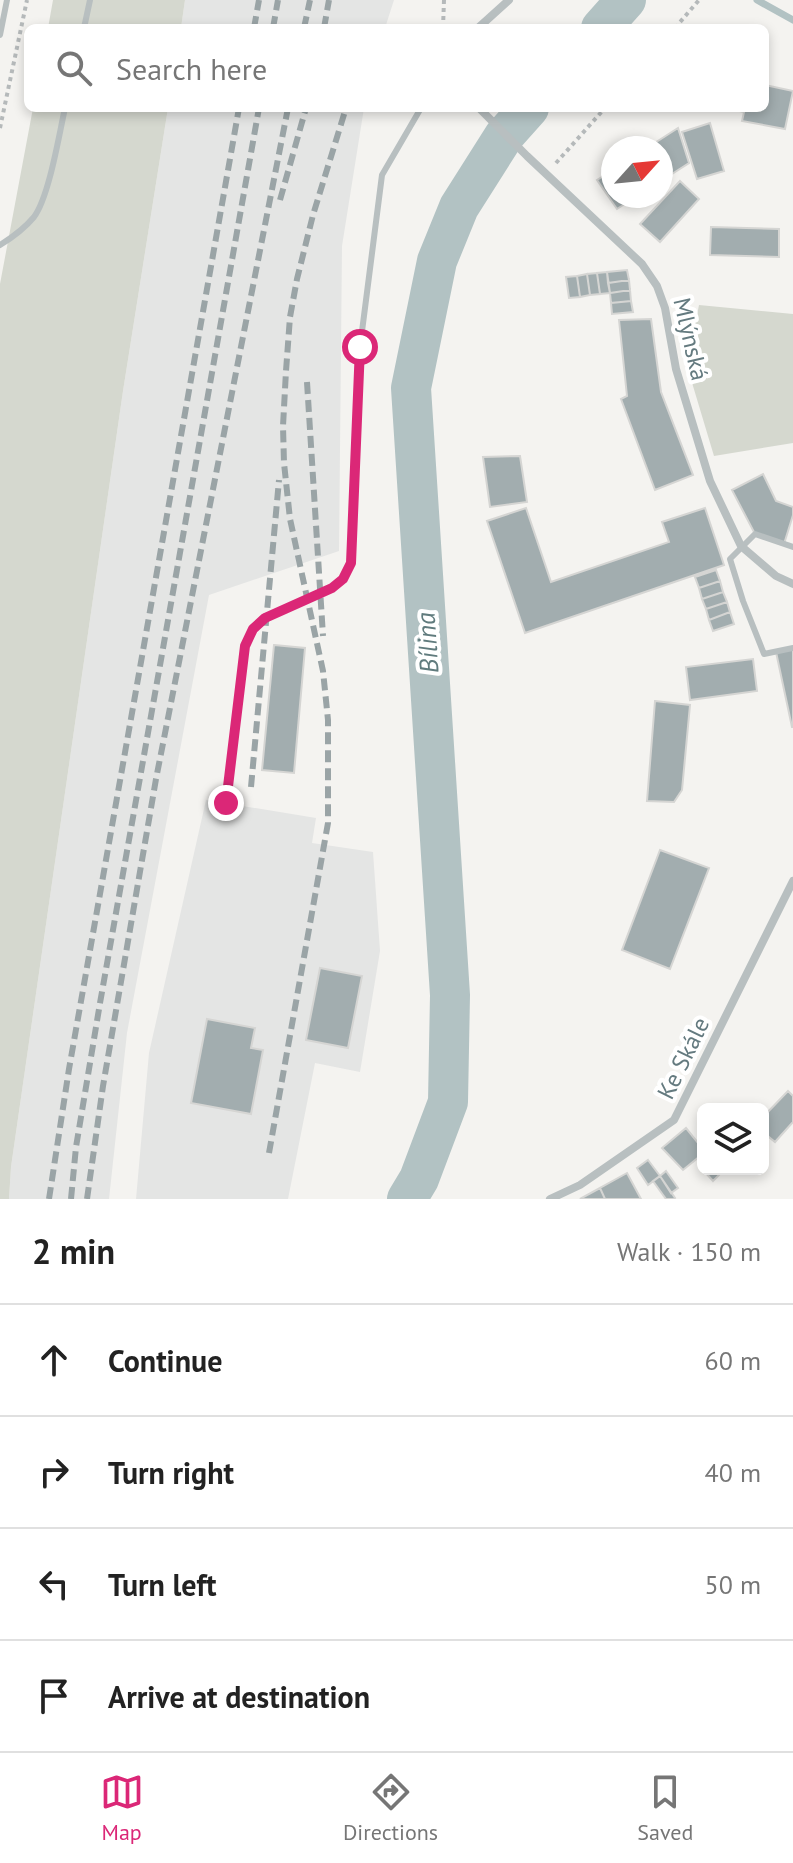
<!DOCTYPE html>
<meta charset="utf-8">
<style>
body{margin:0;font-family:"PT Sans",sans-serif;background:#f2f2f2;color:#222}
.controls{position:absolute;right:24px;bottom:24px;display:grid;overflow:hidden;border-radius:12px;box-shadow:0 4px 12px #0003}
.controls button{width:72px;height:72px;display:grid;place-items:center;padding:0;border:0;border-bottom:2px solid #e0e0e0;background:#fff;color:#222;font:40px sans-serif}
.compass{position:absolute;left:601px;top:136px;width:72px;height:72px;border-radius:50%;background:#fff;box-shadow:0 4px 12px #0003;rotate:63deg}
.stop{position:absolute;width:24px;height:24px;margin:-18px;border:6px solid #db2777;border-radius:50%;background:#fff}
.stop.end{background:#db2777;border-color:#fff;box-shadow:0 2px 8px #0008}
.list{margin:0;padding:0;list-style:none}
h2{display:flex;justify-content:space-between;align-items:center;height:104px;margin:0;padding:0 32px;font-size:34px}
h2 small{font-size:26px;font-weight:400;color:#767676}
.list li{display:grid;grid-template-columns:52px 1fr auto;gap:24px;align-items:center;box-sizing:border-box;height:112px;padding:0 32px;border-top:2px solid #e0e0e0}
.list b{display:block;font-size:30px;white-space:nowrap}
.list em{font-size:26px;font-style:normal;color:#767676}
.icon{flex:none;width:44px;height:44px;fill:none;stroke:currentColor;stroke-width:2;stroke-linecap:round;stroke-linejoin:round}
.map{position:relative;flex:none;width:793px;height:1199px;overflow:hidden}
.search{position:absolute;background:#fff;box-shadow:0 4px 12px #0003;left:24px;right:24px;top:24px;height:88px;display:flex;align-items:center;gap:20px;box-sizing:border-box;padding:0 28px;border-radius:12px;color:#767676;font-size:30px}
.sheet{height:552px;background:#fff}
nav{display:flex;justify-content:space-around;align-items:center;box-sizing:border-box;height:112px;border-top:2px solid #e0e0e0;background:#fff;font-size:22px;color:#767676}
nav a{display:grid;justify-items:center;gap:4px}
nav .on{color:#db2777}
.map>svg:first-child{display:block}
</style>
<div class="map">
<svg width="793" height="1199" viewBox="0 0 793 1199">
<rect width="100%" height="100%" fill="#f4f3f0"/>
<path fill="#e4e5e4" d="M185,0H394L385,28H181Z
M168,108H364L342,246L339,551L209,595L127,1033L109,1199H9L11,1167L123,391Z
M206,800L316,818L312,843L373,852L380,951L360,1072L315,1063L288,1199H136L149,1053Z"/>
<path fill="#d5d8cf" d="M53,0H185L181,28H48Z
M33,108H168L123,391L11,1167L9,1199H0V284Z
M699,305L793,314V443L714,456L687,366Z"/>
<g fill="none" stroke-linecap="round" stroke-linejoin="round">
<path stroke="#b2c2c3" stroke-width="7" d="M757,0L793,20"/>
<path stroke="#b2c2c3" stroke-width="40" d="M601,28L626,0
M407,1199L419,1179L448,1102L450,995L411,388L437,261L459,207L504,136L529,108"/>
</g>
<path fill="#a2adaf" stroke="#d5d5d3" stroke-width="2" d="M765,85L793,91L785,129L742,121L744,112L726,108H765Z
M710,123L724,171L697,179L682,132Z
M678,128L689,163L661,181V148H647Z
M613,170V196H637L617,209L597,180Z
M680,181L699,199L660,242L640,224Z
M711,227L779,229V257L710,255Z
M627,270L629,280L608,283L607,272Z
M607,272L610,293L600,294L597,273Z
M597,273L600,294L590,295L587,274Z
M587,274L590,295L580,297L577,276Z
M577,276L580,297L569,298L566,277Z
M629,280L630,290L610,293L608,283Z
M630,290L631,301L611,303L610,293Z
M631,301L633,312L612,314L611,303Z
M651,319L661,392L693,475L655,490L621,399L627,396L619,320Z
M520,456L527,502L490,507L483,457Z
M763,474L776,501L793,507V515L784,544L755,534L732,490Z
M526,508L551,582L669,542L662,522L705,508L724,565L525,633L487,521Z
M716,570L720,581L699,588L695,577Z
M720,581L723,592L702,599L699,588Z
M723,592L727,602L706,609L702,599Z
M727,602L730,612L709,620L706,609Z
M730,612L734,624L713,631L709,620Z
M274,645L305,648L294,773L262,770Z
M793,648V727H792L776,652Z
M753,659L757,691L690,700L686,667Z
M655,701L690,705L682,790L674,802L647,801Z
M660,850L709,868L670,969L622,950Z
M320,968L362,976L348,1048L306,1040Z
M207,1019L255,1028L251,1048L263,1050L251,1114L191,1103Z
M788,1091L793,1096V1122L775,1142L763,1132V1117Z
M686,1128L703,1149V1162L699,1157L683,1170L662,1148Z
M648,1160L660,1176L648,1185L637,1168Z
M708,1169H718L721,1173L713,1181L705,1172Z
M666,1171L678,1188L671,1193L660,1176Z
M627,1173L641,1199H605L600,1188Z
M660,1176L675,1198L674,1199H666L653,1181Z
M600,1188L605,1199H580Z"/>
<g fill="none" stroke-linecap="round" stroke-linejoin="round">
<path stroke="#b5b9ba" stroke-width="4" stroke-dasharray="4 4" stroke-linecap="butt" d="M443,28L444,0
M675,28L699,0
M0,128L27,0
M556,163L605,108"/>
<path stroke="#b8bfc0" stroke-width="6" d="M84,28L90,0
M0,35L7,0
M0,245C13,237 24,229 34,217C49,197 59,135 65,108
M793,547L755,534L730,559L743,601L764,654L793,648
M226,803L245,646L253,629L265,618L332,588L343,579L351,563L360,347L382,175L421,108"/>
<path stroke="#b8bfc0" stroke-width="8" d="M478,28L509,0
M479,108L527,156L642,264L657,286L665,308L676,369L710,481L741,546L776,576L793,584
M550,1199L580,1185L674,1120L793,881"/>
<path stroke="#9aa4a6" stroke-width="6" stroke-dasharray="12 6" stroke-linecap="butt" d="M254,28L259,0
M273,28L278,0
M304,28L310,0
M324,28L329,0
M280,200L306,108
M307,382L323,636
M251,787L279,480
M269,1153L328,823V720L323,671L290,519L284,463L283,426L286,371L290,317L297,279L313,215L346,108
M49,1199L69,1069L239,108
M71,1199L76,1147L100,1003L259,108
M87,1199L103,1086L156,779L288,108"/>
</g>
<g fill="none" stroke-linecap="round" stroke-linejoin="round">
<path stroke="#db2777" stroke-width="10" d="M226,803L245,646L253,629L265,618L332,588L343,579L351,563L360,347"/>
</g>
<g text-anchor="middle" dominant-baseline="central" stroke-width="8" stroke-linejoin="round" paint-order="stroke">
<g font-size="24" fill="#647a7f" stroke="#fff">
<text transform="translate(691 339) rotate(77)">Mlýnská</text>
<text transform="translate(683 1058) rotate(-64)">Ke Skále</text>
</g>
<g font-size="26" font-style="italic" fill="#607b7d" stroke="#fff">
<text transform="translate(427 643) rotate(-94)">Bílina</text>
</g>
</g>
</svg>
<div class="controls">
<button><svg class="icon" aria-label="layers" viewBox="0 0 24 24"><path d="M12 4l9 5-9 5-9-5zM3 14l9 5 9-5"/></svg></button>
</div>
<svg class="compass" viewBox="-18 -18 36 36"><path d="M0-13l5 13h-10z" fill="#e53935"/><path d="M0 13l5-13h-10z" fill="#767676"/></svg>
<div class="stop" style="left:360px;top:347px"></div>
<div class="stop end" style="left:226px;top:803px"></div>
<div class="search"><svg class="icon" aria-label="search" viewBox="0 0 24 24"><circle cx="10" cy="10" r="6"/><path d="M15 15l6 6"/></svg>Search here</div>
</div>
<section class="sheet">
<h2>2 min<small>Walk · 150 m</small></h2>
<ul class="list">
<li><svg class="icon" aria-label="ahead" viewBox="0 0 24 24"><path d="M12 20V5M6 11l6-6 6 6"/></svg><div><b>Continue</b></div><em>60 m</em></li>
<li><svg class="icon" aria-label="right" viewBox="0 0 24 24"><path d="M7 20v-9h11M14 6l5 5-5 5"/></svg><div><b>Turn right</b></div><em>40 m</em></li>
<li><svg class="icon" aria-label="left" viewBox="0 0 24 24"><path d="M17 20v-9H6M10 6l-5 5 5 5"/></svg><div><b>Turn left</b></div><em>50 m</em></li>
<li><svg class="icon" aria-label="arrive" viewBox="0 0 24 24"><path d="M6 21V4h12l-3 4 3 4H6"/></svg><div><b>Arrive at destination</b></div></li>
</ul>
</section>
<nav>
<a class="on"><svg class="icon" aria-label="map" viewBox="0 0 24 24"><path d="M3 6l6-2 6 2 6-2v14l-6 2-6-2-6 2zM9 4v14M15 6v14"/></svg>Map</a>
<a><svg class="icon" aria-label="directions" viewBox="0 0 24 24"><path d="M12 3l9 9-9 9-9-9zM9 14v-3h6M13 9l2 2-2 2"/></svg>Directions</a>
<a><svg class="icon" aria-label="saved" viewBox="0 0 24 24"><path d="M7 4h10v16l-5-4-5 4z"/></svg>Saved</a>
</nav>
